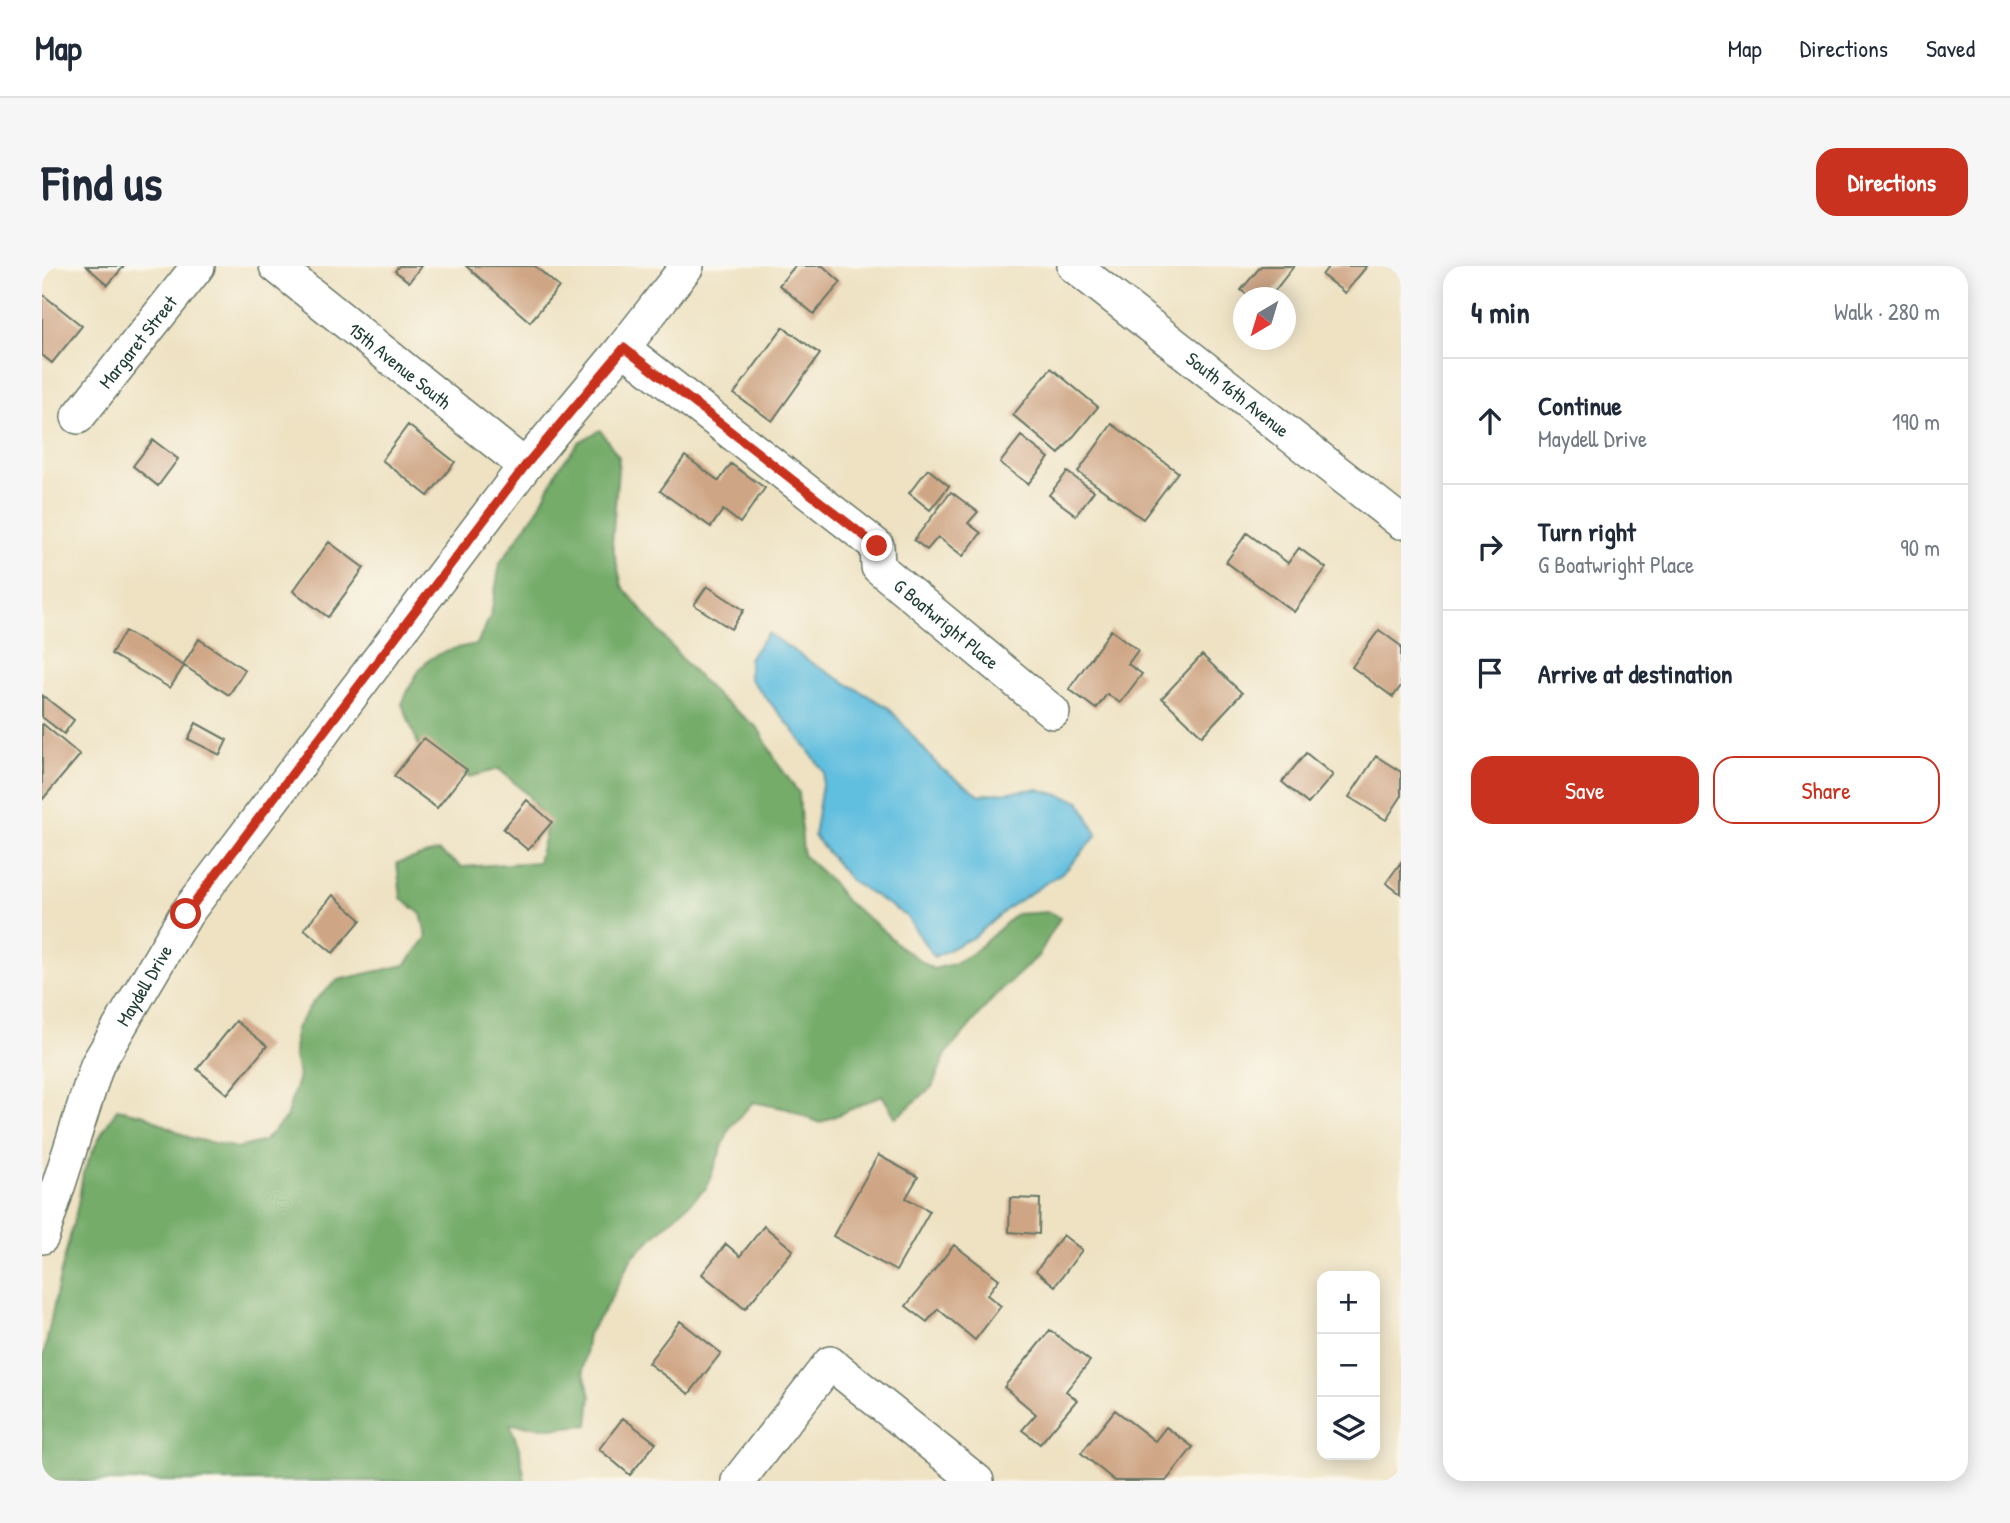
<!DOCTYPE html>
<meta charset="utf-8">
<style>
body{margin:0;font-family:"Patrick Hand",sans-serif;background:#f6f6f7;color:#1f2937}
.controls{position:absolute;right:21px;bottom:21px;display:grid;overflow:hidden;border-radius:14px;box-shadow:0 4px 18px #0003}
.controls button{width:63px;height:63px;display:grid;place-items:center;padding:0;border:0;border-bottom:2px solid #e0e1e3;background:#fff;color:#1f2937;font:35px sans-serif}
.compass{position:absolute;left:1191px;top:21px;width:63px;height:63px;border-radius:50%;background:#fff;box-shadow:0 4px 18px #0003;rotate:218deg}
.stop{position:absolute;width:21px;height:21px;margin:-16px;border:5px solid #c8321e;border-radius:50%;background:#fff}
.stop.end{background:#c8321e;border-color:#fff;box-shadow:0 2px 7px #0008}
.list{margin:0;padding:0;list-style:none}
h2{display:flex;justify-content:space-between;align-items:center;height:91px;margin:0;padding:0 28px;font-size:30px}
h2 small{font-size:23px;font-weight:400;color:#747a83}
.list li{display:grid;grid-template-columns:46px 1fr auto;gap:21px;align-items:center;box-sizing:border-box;height:126px;padding:0 28px;border-top:2px solid #e0e1e3}
.list b{display:block;font-size:26px;white-space:nowrap}
.list p{margin:0;font-size:23px;white-space:nowrap;color:#747a83}
.list em{font-size:23px;font-style:normal;color:#747a83}
.actions{display:flex;gap:14px;padding:21px 28px}
.actions a{flex:1;padding:16px 0;border:2px solid #c8321e;border-radius:21px;text-align:center;font-size:24px;color:#c8321e}
.actions .main{background:#c8321e;color:#fff}
.icon{flex:none;width:38px;height:38px;fill:none;stroke:currentColor;stroke-width:2;stroke-linecap:round;stroke-linejoin:round}
.map{position:relative;flex:none;width:1359px;height:1215px;overflow:hidden;border-radius:21px}
header{display:flex;align-items:center;gap:42px;box-sizing:border-box;height:98px;padding:0 35px;background:#fff;border-bottom:2px solid #e0e1e3}
header strong{font-size:33px}
nav{display:flex;gap:38px;margin-inline-start:auto;font-size:24px}
.intro{display:flex;align-items:center;justify-content:space-between;box-sizing:border-box;height:168px;padding:0 42px}
h1{margin:0;font-size:49px}
.button{padding:18px 32px;border-radius:21px;background:#c8321e;color:#fff;font-size:24px;font-weight:700}
main{display:flex;gap:42px;padding:0 42px}
aside{flex:1;background:#fff;border-radius:21px;box-shadow:0 4px 18px #0003}
.map>svg:first-child{display:block}
</style>
<header>
<strong>Map</strong>
<nav><a>Map</a><a>Directions</a><a>Saved</a></nav>
</header>
<div class="intro"><h1>Find us</h1><a class="button">Directions</a></div>
<main>
<div class="map">
<svg width="1359" height="1215" viewBox="0 0 1359 1215">
<rect width="100%" height="100%" fill="#fbf7ec"/>
<filter id="ink" filterUnits="userSpaceOnUse"><feTurbulence type="fractalNoise" baseFrequency=".0143" numOctaves="2"/><feDisplacementMap in="SourceGraphic" scale="14" xChannelSelector="R" yChannelSelector="G"/><feConvolveMatrix kernelMatrix="1 2 1 2 8 2 1 2 1" color-interpolation-filters="sRGB"/></filter>
<filter id="wash" filterUnits="userSpaceOnUse"><feTurbulence type="fractalNoise" baseFrequency=".00686" numOctaves="4" result="noise"/><feDisplacementMap in="SourceGraphic" scale="28" xChannelSelector="R" yChannelSelector="G"/><feGaussianBlur stdDeviation="1.57" result="paint"/><feColorMatrix in="noise" values="0 0 0 0 0 0 0 0 0 0 0 0 0 0 0 0 0 1.4 0 .05"/><feComposite in="paint" operator="in"/></filter>
<g filter="url(#wash)">
<rect width="100%" height="100%" fill="#eee2c3"/>
<path fill="#74ac6a" stroke="#4a744f" stroke-width="2" d="M558,164L577,191L570,277L580,320L645,399L676,431L716,462L736,498L757,527L761,589L788,614L804,635L841,664L857,680L891,703L911,698L931,687L974,648L1007,646L1018,652L996,690L952,731L904,788L890,821L854,852L840,829L778,857L746,843L711,836L688,861L664,922L590,991L567,1036L546,1068L541,1104L549,1130L546,1159L509,1162L468,1158L478,1185L483,1215H0V1098L18,1009L36,939L41,907L57,872L75,843L103,849L148,872L196,882L222,875L244,852L257,810L252,791L253,764L270,737L296,714L363,699L385,672L379,648L359,632L355,597L396,585L420,601L496,596L506,557L485,528L457,503L427,511L379,485L360,438C380,393 385,387 435,378L449,349L458,297L496,243L516,203L537,176Z"/>
<path fill="#61bedf" stroke="#407e8a" stroke-width="2" d="M726,367L768,396L847,442L897,501L938,529L996,523L1038,535L1055,569L1024,604L966,642L932,671L892,691L864,650L808,614L772,570L782,506L749,461L707,412V392Z"/>
<g id="blocks">
<path fill="#cfa685" d="M44,0H82L66,19Z
M357,0H379L367,16L353,5Z
M424,0H493L517,21L488,56Z
M753,0H781L799,16L772,48L737,19Z
M1219,0H1252L1227,32H1209L1199,24Z
M1287,0H1325L1303,27L1280,9Z
M0,28L40,60L10,97L0,89Z
M741,61L778,88L730,155L692,128Z
M1009,102L1056,141L1017,188L971,149Z
M1070,158L1136,206L1101,253L1036,206Z
M366,159L413,196L386,230L340,194Z
M979,170L1007,192L986,218L958,197Z
M111,174L136,193L116,220L91,200Z
M643,190L677,215L689,198L723,222L698,257L681,244L669,261L618,225Z
M886,203L907,220L888,244L867,227Z
M1025,206L1052,225L1034,249L1007,229Z
M909,226L936,246L926,257L939,267L921,290L896,271L885,284L872,274Z
M1205,267L1246,297L1257,282L1284,302L1252,346L1184,296Z
M287,276L322,302L286,351L251,325Z
M665,320L702,344L689,363L652,339Z
M1069,364L1096,384L1086,398L1100,408L1078,437L1065,428L1054,443L1027,423Z
M1337,364L1359,380V420L1351,431L1310,401Z
M83,365L142,400L128,422L69,388Z
M157,373L203,404L187,429L141,399Z
M1160,389L1200,427L1160,470L1120,432Z
M0,429L32,454L22,468L0,451Z
M154,457L185,474L178,489L146,473Z
M1,458L38,489L0,534V459Z
M382,472L425,504L395,542L352,510Z
M1264,487L1291,509L1266,538L1240,516Z
M1334,490L1359,506V531L1344,554L1307,531Z
M485,534L510,556L486,584L461,563Z
M1359,596V628L1344,617Z
M291,629L319,654L291,687L262,663Z
M194,755L225,780L185,828L155,803Z
M836,889L876,911L864,932L888,945L854,1005L791,970Z
M968,932L998,933L997,968L967,966Z
M722,960L751,984L703,1043L660,1008L684,978L698,990Z
M1021,969L1040,984L1013,1020L994,1005Z
M912,979L957,1013L945,1029L959,1040L933,1074L896,1043L885,1056L864,1040Z
M638,1055L679,1087L647,1128L606,1097Z
M1008,1064L1048,1095L1024,1125L1035,1134L998,1178L980,1164L994,1148L962,1121Z
M1073,1144L1113,1175L1124,1161L1151,1181L1124,1215H1073L1039,1187Z
M581,1152L614,1177L588,1209L557,1183Z"/>
</g>
</g>
<g filter="url(#ink)">
<use href="#blocks" fill-opacity="0" stroke="#677766" stroke-width="2"/>
<g fill="none" stroke-linecap="round" stroke-linejoin="round">
<defs>
<g id="minor">
<path id="s1" d="M234,0L483,200"/>
<path id="s2" d="M1032,0L1359,256"/>
<path id="s3" d="M581,82L835,280L836,301L1011,446"/>
<path id="s4" d="M36,151L156,0"/>
<path id="s5" d="M0,971L55,799L144,648L483,200L581,82L645,0"/>
<path d="M696,1215L788,1097L935,1215"/>
</g>
</defs>
<use href="#minor" stroke="#677766" stroke-width="36"/>
<use href="#minor" stroke="#fff" stroke-width="33"/>
</g>
</g>
<g fill="none" stroke-linecap="round" stroke-linejoin="round" filter="url(#ink)">
<path stroke="#c8321e" stroke-width="9" d="M144,648L483,200L582,82L835,280"/>
</g>
<g text-anchor="middle" dominant-baseline="central" stroke-width="7" stroke-linejoin="round" paint-order="stroke">
<g font-size="19" fill="#1f3d34" stroke="#fbf7ec">
<text stroke="none"><textPath href="#s4" startOffset="96">Margaret Street</textPath></text>
<text stroke="none"><textPath href="#s1" startOffset="159">15th Avenue South</textPath></text>
<text stroke="none"><textPath href="#s2" startOffset="208">South 16th Avenue</textPath></text>
<text stroke="none"><textPath href="#s3" startOffset="432">G Boatwright Place</textPath></text>
<text stroke="none"><textPath href="#s5" startOffset="273">Maydell Drive</textPath></text>
</g>
</g>
</svg>
<div class="controls">
<button>+</button>
<button>−</button>
<button><svg class="icon" aria-label="layers" viewBox="0 0 24 24"><path d="M12 4l9 5-9 5-9-5zM3 14l9 5 9-5"/></svg></button>
</div>
<svg class="compass" viewBox="-18 -18 36 36"><path d="M0-13l5 13h-10z" fill="#e53935"/><path d="M0 13l5-13h-10z" fill="#747a83"/></svg>
<div class="stop" style="left:144px;top:648px"></div>
<div class="stop end" style="left:835px;top:280px"></div>
</div>
<aside>
<h2>4 min<small>Walk · 280 m</small></h2>
<ul class="list">
<li><svg class="icon" aria-label="ahead" viewBox="0 0 24 24"><path d="M12 20V5M6 11l6-6 6 6"/></svg><div><b>Continue</b><p>Maydell Drive</p></div><em>190 m</em></li>
<li><svg class="icon" aria-label="right" viewBox="0 0 24 24"><path d="M7 20v-9h11M14 6l5 5-5 5"/></svg><div><b>Turn right</b><p>G Boatwright Place</p></div><em>90 m</em></li>
<li><svg class="icon" aria-label="arrive" viewBox="0 0 24 24"><path d="M6 21V4h12l-3 4 3 4H6"/></svg><div><b>Arrive at destination</b></div></li>
</ul>
<div class="actions"><a class="main">Save</a><a>Share</a></div>
</aside>
</main>
